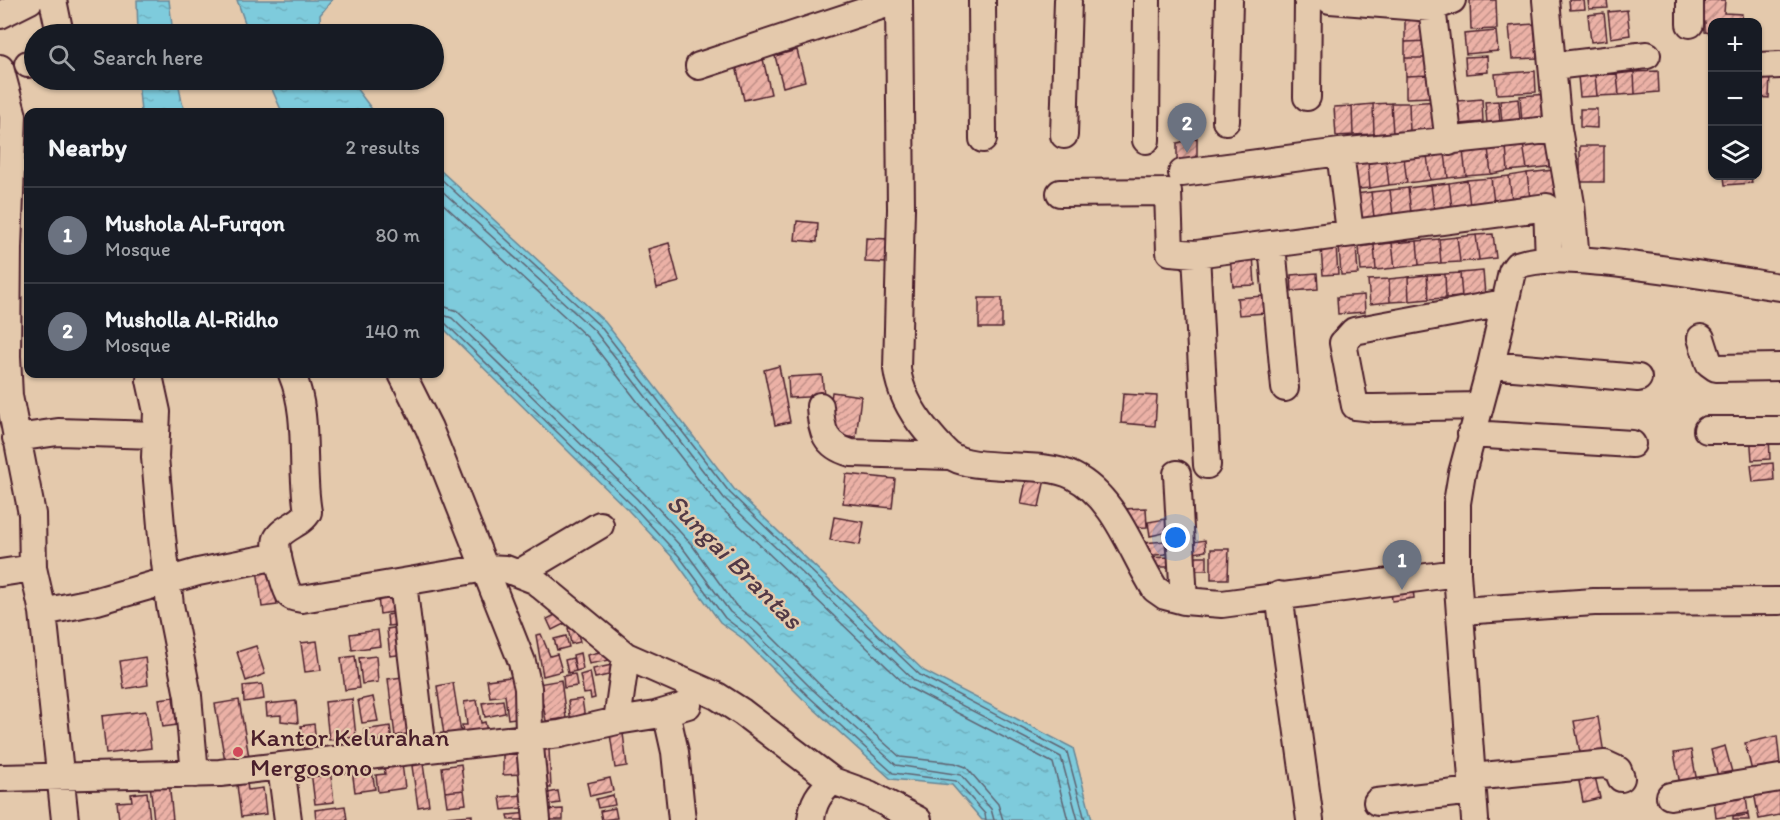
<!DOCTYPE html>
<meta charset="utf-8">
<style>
body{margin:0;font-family:Itim,sans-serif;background:#20242c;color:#f1f3f6}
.controls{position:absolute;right:18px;top:18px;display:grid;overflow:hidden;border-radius:12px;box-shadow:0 2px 4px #0004}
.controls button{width:54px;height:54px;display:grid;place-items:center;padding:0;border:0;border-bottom:2px solid #363941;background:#171b24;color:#f1f3f6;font:30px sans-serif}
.you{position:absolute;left:1176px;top:538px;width:21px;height:21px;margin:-15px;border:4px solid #fff;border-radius:50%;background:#1a73e8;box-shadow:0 0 0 9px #1a73e833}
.badge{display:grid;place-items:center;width:39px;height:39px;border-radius:50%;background:#2563eb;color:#fff;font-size:20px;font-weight:700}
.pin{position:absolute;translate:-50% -50px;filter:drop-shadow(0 2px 3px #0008)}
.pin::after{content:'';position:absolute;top:32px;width:21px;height:18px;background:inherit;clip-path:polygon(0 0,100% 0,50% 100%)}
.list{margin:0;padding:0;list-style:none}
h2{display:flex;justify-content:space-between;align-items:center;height:78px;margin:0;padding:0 24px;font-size:26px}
h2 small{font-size:20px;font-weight:400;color:#9ea1a6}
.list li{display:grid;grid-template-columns:39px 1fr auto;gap:18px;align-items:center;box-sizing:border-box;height:96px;padding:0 24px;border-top:2px solid #363941}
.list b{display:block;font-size:22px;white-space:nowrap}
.list p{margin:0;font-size:20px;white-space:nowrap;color:#9ea1a6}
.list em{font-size:20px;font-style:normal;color:#9ea1a6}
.icon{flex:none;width:33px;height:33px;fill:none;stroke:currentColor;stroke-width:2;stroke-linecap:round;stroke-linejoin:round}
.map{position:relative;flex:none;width:1780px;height:820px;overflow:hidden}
.search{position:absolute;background:#171b24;box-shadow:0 2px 4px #0004;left:24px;top:24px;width:420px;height:66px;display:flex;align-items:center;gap:15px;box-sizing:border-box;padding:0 21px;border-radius:33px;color:#9ea1a6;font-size:22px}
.panel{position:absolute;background:#171b24;box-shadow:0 2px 4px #0004;left:24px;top:108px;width:420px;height:270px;border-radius:12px}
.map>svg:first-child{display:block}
</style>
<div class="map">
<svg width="1780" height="820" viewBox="0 0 1780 820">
<defs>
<pattern id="water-ripples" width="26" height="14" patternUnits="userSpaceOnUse" patternTransform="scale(1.5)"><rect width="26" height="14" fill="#7ecbdc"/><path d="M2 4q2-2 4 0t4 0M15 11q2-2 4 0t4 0" fill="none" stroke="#6eaebd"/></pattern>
<pattern id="building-hatch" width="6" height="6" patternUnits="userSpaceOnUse" patternTransform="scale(1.5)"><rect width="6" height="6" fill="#ebb1a6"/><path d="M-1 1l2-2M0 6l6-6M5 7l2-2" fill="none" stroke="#c08f87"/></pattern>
</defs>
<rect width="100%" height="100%" fill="#e4c9ac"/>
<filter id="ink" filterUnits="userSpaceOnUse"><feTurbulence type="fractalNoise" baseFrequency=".0167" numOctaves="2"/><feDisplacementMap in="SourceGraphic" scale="12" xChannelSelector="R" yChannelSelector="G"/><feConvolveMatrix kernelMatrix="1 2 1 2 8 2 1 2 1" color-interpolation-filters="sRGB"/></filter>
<g filter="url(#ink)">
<path fill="url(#water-ripples)" stroke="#698695" stroke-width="1.5" d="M137,0H169L173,34H138Z
M237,0H332L320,15L321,34H249Z
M138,80H178L182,103L186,112H141Z
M268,80H350L374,112H282Z
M440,170L605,322L734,489L924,671L1073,748L1092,820H982L952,785L891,779L803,699L742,638L720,622L675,560L627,509L440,325Z"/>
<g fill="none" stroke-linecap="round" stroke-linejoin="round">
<path stroke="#5f6472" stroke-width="1.5" d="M440,178L600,326L730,493L920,675L1067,752L1085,820
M440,189L595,331L724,498L915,681L1061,757L1078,820
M440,201L588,338L718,505L908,687L1053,763L1068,820
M440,305L457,311L644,493L692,545L736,606L758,623L818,683L900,757L955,763L966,767L998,804L1003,820
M440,314L452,318L637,499L685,551L730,612L751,628L812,689L896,765L961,775L991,809L994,820
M440,321L446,324L632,505L679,556L725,618L746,634L807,695L893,773L956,781L985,814L986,820"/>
</g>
<path fill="url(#building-hatch)" stroke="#4a1f2b" stroke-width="1.5" d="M1470,0H1496L1497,29L1471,30Z
M1569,0H1584L1585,9L1570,10Z
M1588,0H1607L1608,8L1589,9Z
M1702,0H1725L1724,13L1742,14L1741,22H1712V33L1705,32V22L1701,21Z
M1627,10L1630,35L1611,38L1608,12Z
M1604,13L1607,40L1591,42L1588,15Z
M1430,17V41L1405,42V18Z
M1534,24L1537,58L1512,59L1509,26Z
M1496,31L1498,51L1466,54L1464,34Z
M1430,41L1431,58H1405V42Z
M797,50L805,81L783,87L775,56Z
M1487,56L1488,72L1466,74L1465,57Z
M1405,58H1431V75L1406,76Z
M763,59L771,94L744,100L736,66Z
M1535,71L1536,92L1497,94L1495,74Z
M1658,71L1659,92L1635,94L1634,72Z
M1634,72L1635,94L1619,95L1617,74Z
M1617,74L1619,95L1597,96L1595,75Z
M1431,75L1432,97L1406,98V76Z
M1595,75L1597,96L1580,97L1578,76Z
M1758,75H1770L1769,98L1758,97Z
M1549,94L1551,120L1522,123L1520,96Z
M1482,99L1483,122L1460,124L1458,101Z
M1518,99L1520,120L1502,122L1500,101Z
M1439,101L1440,131L1410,132L1409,103Z
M1498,101L1500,122L1487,123L1485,102Z
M1391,103H1409L1410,132L1393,133Z
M1391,103L1393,133L1374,134L1373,104Z
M1373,104L1374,134L1353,135L1352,106Z
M1352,106L1353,135L1336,136L1334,107Z
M1580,109H1597V128L1580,127Z
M1197,138V163H1177V143Z
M1551,141L1554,166L1527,169L1523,144Z
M1523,144L1527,169L1508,171L1506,146Z
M1506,146L1508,171L1491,174L1488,148Z
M1580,146H1604V182H1580Z
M1488,148L1491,174L1466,176L1463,151Z
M1463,151L1466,176L1448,178L1445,153Z
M1445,153L1448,178L1430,180L1427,155Z
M1427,155L1430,180L1407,183L1404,158Z
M1404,158L1407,183L1389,185L1386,160Z
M1386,160L1389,185L1370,188L1368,162Z
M1368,162L1370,188L1347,190L1344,165Z
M1554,170L1557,196L1530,199L1527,173Z
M1527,173L1530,199L1512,201L1509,176Z
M1509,176L1512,201L1494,203L1491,178Z
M1724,176H1751L1752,183L1725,185Z
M1491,178L1494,203L1470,206L1467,180Z
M1467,180L1470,206L1452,208L1449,183Z
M1449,183L1452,208L1434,210L1431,185Z
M1431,185L1434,210L1411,213L1408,188Z
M1408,188L1411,213L1393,215L1390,190Z
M1390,190L1393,215L1374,217L1371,192Z
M1371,192L1374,217L1350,220L1347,195Z
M797,221L818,223L817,242L795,240Z
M1493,234L1496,258L1479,260L1476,235Z
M1476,235L1479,260L1460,262L1457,237Z
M1457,237L1460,262L1441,263L1439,239Z
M866,238L889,239L887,263L865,262Z
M1439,239L1441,263L1419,265L1417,241Z
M1417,241L1419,265L1395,268L1392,243Z
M669,243L679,282L657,288L648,249Z
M1392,243L1395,268L1376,270L1374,245Z
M1356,245L1358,274L1341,275L1339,246Z
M1374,245L1376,270L1361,271L1359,247Z
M1336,246L1338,274L1323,275L1321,248Z
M1253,255L1255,285L1233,286L1230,257Z
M1483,271L1485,295L1462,297L1460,273Z
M1317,273L1318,289L1292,291L1291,275Z
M1460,273L1462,297L1446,298L1445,274Z
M1445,274L1446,298L1429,299L1427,275Z
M1427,275L1429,299L1409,301L1408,277Z
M1408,277L1409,301L1390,302L1389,279Z
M1389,279L1390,302L1370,304L1368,280Z
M1364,295L1365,312L1338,314L1337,297Z
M1264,296L1265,313L1239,315L1237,298Z
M979,298H1002V328H979Z
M779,366L790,422L775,425L764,370Z
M822,375L824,396L789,398L788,377Z
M832,392L861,396L856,438L827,434Z
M1123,394L1157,396L1155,426L1121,423Z
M1769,432L1770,459L1752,460L1750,433Z
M1773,463L1774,480L1753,482L1751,465Z
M846,474L895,479L892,508L843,503Z
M1027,476L1045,479L1039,507L1021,504Z
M1146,508L1147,527L1122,528L1121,509Z
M834,517L864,522L860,545L830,540Z
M1171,518L1173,531L1150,536L1148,522Z
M1205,540L1206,551L1189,554L1187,543Z
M1165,541L1166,554L1144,556L1143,543Z
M1211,549H1229L1228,579H1211Z
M1189,556H1207V570H1188Z
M1170,557V567H1143V558Z
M272,567L277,605L262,607L257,569Z
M1412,579L1414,598L1392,601L1390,582Z
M403,594L406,610L380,614L378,598Z
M563,611L568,622L552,630L547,619Z
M399,613L400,625L388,626L387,615Z
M576,626L580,642L571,644L568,628Z
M400,627L404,654L390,656L387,629Z
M378,630L380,646L352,650L350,634Z
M541,634L550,656L557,654L562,671L543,676L536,635Z
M566,636L569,647L557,650L554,639Z
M317,641L321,670L305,672L301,643Z
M256,646L265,674L246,681L237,652Z
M608,650L610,660L589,664L587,655Z
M580,653L583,669L576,671L573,655Z
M355,656L359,688L345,690L341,658Z
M376,656L378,682L362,684L359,658Z
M145,657L148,685L124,689L120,661Z
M573,658L576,671L568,673L565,660Z
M612,665L613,674L595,678L593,669Z
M590,672L595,698L591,699L590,693L584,694L580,675Z
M575,674L577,686L564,688L563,676Z
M410,676L417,732L395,736L388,679Z
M518,676L523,717L508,719L505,695L490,697L487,680Z
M561,680L566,718L546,721L543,704L535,705L532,685Z
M453,683L462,739L445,742L437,686Z
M262,684L264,699L244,702L243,686Z
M173,697L177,725L163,727L159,699Z
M373,697L378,721L362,723L358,700Z
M352,699L356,737L329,740L325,702Z
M582,699L585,719L571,722L568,701Z
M239,700L249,757L225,761L215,704Z
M477,700L481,723L485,722L488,736L464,740L462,725H467L464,702Z
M503,700L505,713L485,717L482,703Z
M296,701L298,723L281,721V715L267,716L266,704Z
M146,711L151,748L106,754L102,716Z
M1598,717L1604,754L1581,758L1574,721Z
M314,724L317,751L304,752L301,726Z
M390,726L392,741L367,751L364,730Z
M623,733L627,766L615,768L610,734Z
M1777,736L1780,764L1752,771L1745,743Z
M1725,746L1733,776L1719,780L1711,750Z
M549,749L551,788H536L534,750Z
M1691,750L1698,787L1681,790L1674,753Z
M503,753H520L521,774L503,775Z
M370,759L375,789L355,792L351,762Z
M402,763L405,788L378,792L376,775L385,774L384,765Z
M423,764L429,805L418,807L412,766Z
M461,764L464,790L445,792L442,767Z
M1593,768L1600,798L1583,802L1577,771Z
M330,769L334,802L315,804L311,771Z
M610,778L613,791L590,796L587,783Z
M169,782L173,820H154L150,784Z
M247,783L248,790L263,788L266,814L241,817L237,785Z
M1745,787L1748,813L1716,818L1713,791Z
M1780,787V815L1759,819L1754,793Z
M464,790L466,804L447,806L445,792Z
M558,791L560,803L540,806L538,795Z
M147,792L150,820H119L117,802L132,801L131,794Z
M522,795L523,808L502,810L500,797Z
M613,795L615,805L598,808L596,799Z
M345,806L347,820H316L315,810Z
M615,808L617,818L602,820L600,811Z
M563,809V820H541L540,810Z
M529,813V820H509L508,815Z
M472,815V820H447V817Z
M1748,815L1749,820H1733V817Z"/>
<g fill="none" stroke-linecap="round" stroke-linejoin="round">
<defs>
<path id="minor" d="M53,0L60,34
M899,0L901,209L897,369C900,392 912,413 926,430C933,438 940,447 948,454C973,474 1040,459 1073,476C1115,497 1131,551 1155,589L1165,596L1184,601L1222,604L1457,573
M982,0L983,139
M1330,0L1432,8
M1546,0L1558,129L1571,204L1576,260
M1690,0V24
M0,15L30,0
M28,64L34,62
M699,66L899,0
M1554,66L1647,55
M1758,66L1780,65
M0,68L13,116L8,248L7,356L9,396L32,514L33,568L43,612L65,820
M1307,97L1308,0
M1226,121L1229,0
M1064,135L1068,0
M1146,140L1147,0
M1449,142L1432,8L1452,0
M1340,152L1350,232
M1182,173L1340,152L1558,129
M1060,193L1168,192L1170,252L1196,254
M1272,245L1285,388
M1701,338L1709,363L1716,368L1780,367
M1491,365L1638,378
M292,374C310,417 300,466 308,512C302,524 283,527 277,539C273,545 285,587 289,594C292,598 297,598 302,599L486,568L506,569L534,580L626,656L717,696L742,712L833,781L869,794L918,820
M402,374L429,428L522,662L528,688L529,736L537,820
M150,380L157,412L155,457L162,537L170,605L188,696L195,774
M820,406C821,431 825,446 851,453L950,456
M1480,406L1374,408L1355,406L1343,343L1354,331L1504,303
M1707,430H1780
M1471,434L1632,444
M16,438L58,432L156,435
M1207,465L1196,254L1547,207L1549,260
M1177,474L1184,601
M521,572L600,525
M0,573L33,568
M403,583L423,750
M1279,595L1310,820
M1461,611L1594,602L1780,601
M43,612L97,601L198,572L278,556
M666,712L675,752L682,820
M617,721L655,715L688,705
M281,767L288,820
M1472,777L1605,764L1618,770L1621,778
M0,778L220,773L560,734L617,721L626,656
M1670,796L1780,778
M1377,802L1473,791
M811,820C813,802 819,793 833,781
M1475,820L1457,573V503L1462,473L1491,365L1512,272L1517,265C1544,256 1575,260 1603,262C1663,268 1721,278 1780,287"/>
</defs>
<use href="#minor" stroke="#4a1f2b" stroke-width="30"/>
<use href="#minor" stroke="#e4c9ac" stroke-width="26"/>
</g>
</g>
<circle fill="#d1495b" stroke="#e4c9ac" stroke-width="2" cx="238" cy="752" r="6"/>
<g text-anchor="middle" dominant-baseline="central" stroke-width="4.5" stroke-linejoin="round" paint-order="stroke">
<g font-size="26" fill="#4a1f2b" stroke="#e4c9ac" text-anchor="start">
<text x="250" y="737">Kantor Kelurahan<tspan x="250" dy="30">Mergosono</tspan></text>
</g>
<g font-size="27" font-style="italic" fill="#523946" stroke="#e4c9ac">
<text transform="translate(735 561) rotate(45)">Sungai Brantas</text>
</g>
</g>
</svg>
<div class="controls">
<button>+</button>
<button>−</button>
<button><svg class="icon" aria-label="layers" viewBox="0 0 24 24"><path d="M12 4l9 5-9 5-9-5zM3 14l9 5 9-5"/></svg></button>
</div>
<div class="you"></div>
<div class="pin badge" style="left:1402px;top:590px;background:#6b7280">1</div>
<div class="pin badge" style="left:1187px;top:153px;background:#6b7280">2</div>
<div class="search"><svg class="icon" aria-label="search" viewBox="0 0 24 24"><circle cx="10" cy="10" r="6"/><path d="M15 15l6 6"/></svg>Search here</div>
<section class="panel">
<h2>Nearby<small>2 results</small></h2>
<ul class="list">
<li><span class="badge" style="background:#6b7280">1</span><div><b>Mushola Al-Furqon</b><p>Mosque</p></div><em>80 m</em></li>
<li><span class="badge" style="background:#6b7280">2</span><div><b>Musholla Al-Ridho</b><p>Mosque</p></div><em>140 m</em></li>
</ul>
</section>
</div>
